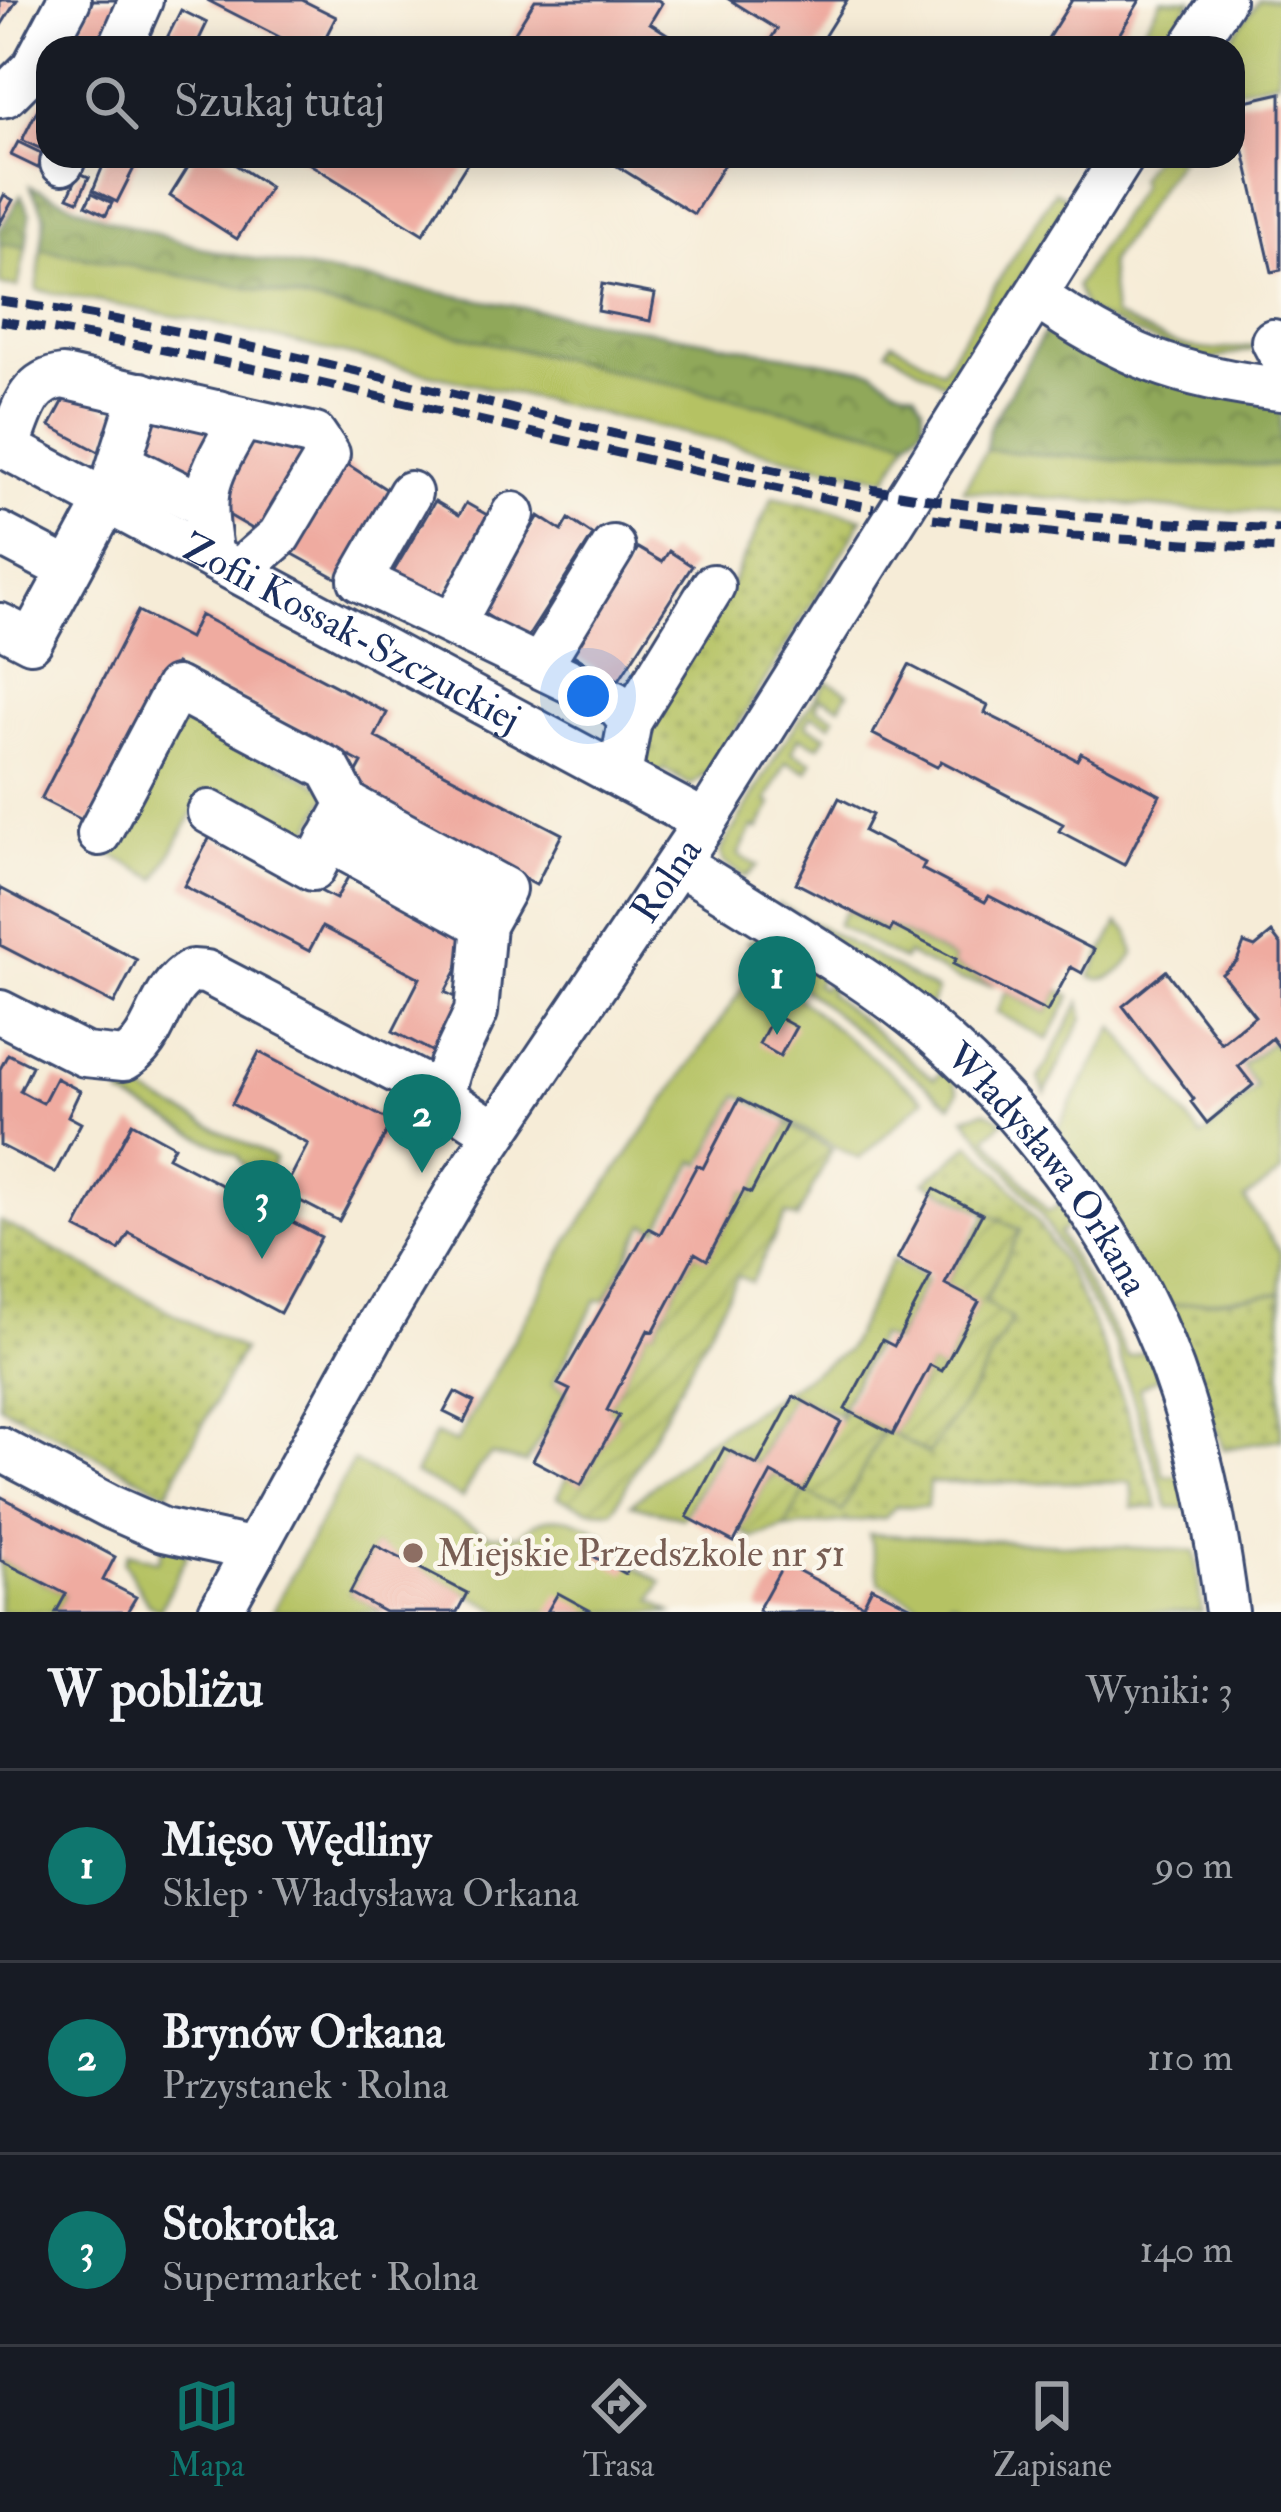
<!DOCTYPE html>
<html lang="pl">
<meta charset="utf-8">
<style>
body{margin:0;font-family:"IM FELL Double Pica",serif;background:#242831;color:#f1f3f6}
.you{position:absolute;left:588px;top:696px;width:42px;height:42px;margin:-30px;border:9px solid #fff;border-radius:50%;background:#1a73e8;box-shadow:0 0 0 18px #1a73e833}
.badge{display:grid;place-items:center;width:78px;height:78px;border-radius:50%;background:#0f766e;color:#fff;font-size:39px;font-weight:700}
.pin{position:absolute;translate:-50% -99px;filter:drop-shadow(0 3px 6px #0008)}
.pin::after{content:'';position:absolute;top:63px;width:42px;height:36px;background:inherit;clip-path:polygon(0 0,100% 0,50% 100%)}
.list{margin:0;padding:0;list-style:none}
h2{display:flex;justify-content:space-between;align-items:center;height:156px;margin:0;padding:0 48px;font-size:51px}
h2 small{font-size:39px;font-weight:400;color:#9ea1a6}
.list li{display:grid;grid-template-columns:78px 1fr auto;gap:36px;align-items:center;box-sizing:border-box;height:192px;padding:0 48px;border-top:3px solid #363941}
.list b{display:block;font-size:45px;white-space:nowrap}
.list p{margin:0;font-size:39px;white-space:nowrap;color:#9ea1a6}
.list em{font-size:39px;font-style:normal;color:#9ea1a6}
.icon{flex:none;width:66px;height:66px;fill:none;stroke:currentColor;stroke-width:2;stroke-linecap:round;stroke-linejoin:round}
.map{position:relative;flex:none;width:1281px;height:1612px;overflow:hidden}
.search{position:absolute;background:#171b24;box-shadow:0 6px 30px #0003;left:36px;right:36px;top:36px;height:132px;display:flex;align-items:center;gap:30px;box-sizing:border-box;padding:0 42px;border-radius:36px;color:#9ea1a6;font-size:45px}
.sheet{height:732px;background:#171b24}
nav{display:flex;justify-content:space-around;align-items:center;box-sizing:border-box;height:168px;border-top:3px solid #363941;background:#171b24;font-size:33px;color:#9ea1a6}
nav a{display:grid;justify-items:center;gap:6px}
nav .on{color:#0f766e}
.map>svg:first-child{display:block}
</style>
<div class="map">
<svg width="1281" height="1612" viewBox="0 0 1281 1612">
<defs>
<pattern id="forest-crowns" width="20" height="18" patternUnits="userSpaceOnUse" patternTransform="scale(3)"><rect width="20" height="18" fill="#90a85a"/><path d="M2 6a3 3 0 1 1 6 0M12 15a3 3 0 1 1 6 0" fill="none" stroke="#75894e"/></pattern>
<pattern id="park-dots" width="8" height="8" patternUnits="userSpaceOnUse" patternTransform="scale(3)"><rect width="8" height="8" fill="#b5c264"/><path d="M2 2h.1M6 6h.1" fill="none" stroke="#929e56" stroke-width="1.8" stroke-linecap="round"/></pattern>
<pattern id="garden-furrows" width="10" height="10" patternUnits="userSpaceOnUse" patternTransform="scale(3)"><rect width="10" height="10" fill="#b5c264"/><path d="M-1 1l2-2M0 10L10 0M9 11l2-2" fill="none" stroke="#929e56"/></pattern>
</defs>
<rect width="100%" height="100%" fill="#fbf7ec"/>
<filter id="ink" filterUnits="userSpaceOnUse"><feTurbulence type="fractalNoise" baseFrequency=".00833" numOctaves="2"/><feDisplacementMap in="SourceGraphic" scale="24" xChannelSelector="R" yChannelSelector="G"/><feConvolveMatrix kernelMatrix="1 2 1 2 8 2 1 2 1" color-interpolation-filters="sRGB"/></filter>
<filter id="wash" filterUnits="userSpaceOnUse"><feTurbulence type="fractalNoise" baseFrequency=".004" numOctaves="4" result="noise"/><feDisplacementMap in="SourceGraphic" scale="48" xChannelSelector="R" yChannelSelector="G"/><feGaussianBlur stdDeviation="2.7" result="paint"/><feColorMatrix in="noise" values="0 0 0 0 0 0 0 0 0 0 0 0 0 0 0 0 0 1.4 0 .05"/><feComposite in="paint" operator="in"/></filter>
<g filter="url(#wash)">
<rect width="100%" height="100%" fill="#f6ecd7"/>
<path fill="#b5c264" stroke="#687861" stroke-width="3" d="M1161,0H1192L1164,44H1151L1139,37Z
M1259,0H1281L1278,80L1233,90V48H1223Z
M1153,156H1181L1109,263L1114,316C1177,346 1193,359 1265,343L1263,347L1214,359L1197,360L1086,311L1076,286L1141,185L1138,179Z
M1055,191L1070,199L956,383H944L887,350L892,342L942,370Z
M0,244L26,247L18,287L0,285Z
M41,249L270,292L909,439L887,478L829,467L211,323L37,290Z
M986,450L1166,464L1281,465V512L1187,510L963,490Z
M827,681L848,692L840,706L820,697L816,708L835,717L831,724L811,715L806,725L826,735L819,746L799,737L792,752L812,762L807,771L786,762L767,801L772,804L758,829L753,827L738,855L758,866L745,877L723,862L720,852L785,741Z
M177,709L330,791L303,843L205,791L157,879L102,850Z
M777,903L937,991L928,1010Z
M846,910L890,932L893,928L954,959L953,965L994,986L959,980L907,954L903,960L837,925Z
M1118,923L1129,932L1134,954C1125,969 1108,986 1090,976Z
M764,933L827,968L816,984L822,989L827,983L832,988L828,993L934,1079L948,1065L958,1092L951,1105L785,974L790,966L758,941L753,946L747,942Z
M758,966L924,1099L859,1159L739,1095L702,1164L695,1161L658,1229L645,1224L605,1300H596L553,1383L567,1392L526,1463L491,1455L478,1468L462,1498L415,1474L435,1434L456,1443L570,1238Z
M1059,990L1071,996L1048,1040L997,1012L1006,992L1047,1013Z
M1080,1002L1083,1018L1045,1093L1039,1078Z
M1114,1027L1202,1137L1257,1087L1242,1066L1272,1042L1281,1054V1173L1245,1199L1281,1253V1439L1193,1363L1056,1131Z
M127,1084L275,1159L258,1192L238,1156L121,1096Z
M985,1111L1004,1121L987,1137L1048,1212L1066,1200L1079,1218L1059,1233L1128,1357L1148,1350L1159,1378L1139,1388L1164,1476L1187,1475L1191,1508L1168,1507L1116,1346L1039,1211L965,1117Z
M892,1260L926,1279L894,1342L879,1336L838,1415L792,1394L756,1463L723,1446L683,1518L631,1504L703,1444L847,1350Z
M353,1461L489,1535H519C548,1508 573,1516 605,1535L593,1556L631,1564L662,1582L652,1600L671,1612H503L375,1546L350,1593L385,1612H272Z
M869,1534L1195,1551L1202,1612H974L951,1600L941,1612H933L880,1583Z
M165,1542L186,1553V1558L160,1610L148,1604L124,1562L128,1553L158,1561Z
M0,1560L66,1594L56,1612H0Z"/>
<path fill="url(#forest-crowns)" stroke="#566c5c" stroke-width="3" d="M30,186L112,221L220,253L874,371L896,386L915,392L923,406V425L909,439L270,292L41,249L45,216Z
M21,195L30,214L26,247L0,244V230Z
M1051,329L1281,402V465L1166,464L986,450L989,428L1043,335Z"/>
<path fill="url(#park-dots)" stroke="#687861" stroke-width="3" d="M773,497L863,518L710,772L691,785L663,769L657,779L640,769L643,723L732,583Z
M970,1144C1074,1237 1118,1379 1158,1508L1133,1507L1131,1482L929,1483L927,1507L896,1506L885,1518L785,1528L804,1491L842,1511L883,1429L928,1454L973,1390L1012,1319L984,1303L1020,1230L925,1182Z
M0,1221L242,1350L167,1493L0,1405Z
M1281,1293V1439L1224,1449L1166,1306Z"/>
<path fill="url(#garden-furrows)" stroke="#687861" stroke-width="3" d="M787,1124L832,1149L797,1219L786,1214L751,1282L738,1276L613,1511L590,1510L557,1497L567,1477L582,1484L618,1416L607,1410L648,1330L654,1331L695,1253L707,1259L744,1190L751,1193Z
M988,1213L1020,1231L984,1302L1012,1319L973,1390L928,1454L893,1434L930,1365L942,1370L978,1303L945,1284Z
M845,1409L883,1429L842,1512L805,1491L785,1528L752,1538L740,1531L771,1473L805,1490Z"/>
<g id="blocks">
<path fill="#efaba0" d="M0,0H17L0,27Z
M93,0H123L102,48H69Z
M207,0H302L336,17L320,48H301Z
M535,0H658L662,3L650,23L689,48H505Z
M730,0H847L817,48H765L777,29Z
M1072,0H1140L1111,48H1042Z
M181,10L207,23L195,48H162Z
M48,89V152L22,140Z
M1281,93V270L1272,272L1233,104Z
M18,142L45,155L38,168L11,155Z
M107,156H140L117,202L93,190Z
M195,156H222L270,187L237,239L170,196Z
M297,156H458L468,162L423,234Z
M601,156H729L694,214Z
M79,173L89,177L78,201L68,197Z
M92,193L112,203L106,215L86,205Z
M4,195L13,200L0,223V203Z
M602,284L655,294L650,321L598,311Z
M70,389L120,415L99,452L50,426Z
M160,413L214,429L182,492L132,466Z
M254,434L311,450L263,535L213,506Z
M344,462L392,493L342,581L293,554Z
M435,501L459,515L466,503L489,516L441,601L392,574Z
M539,516L562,531L569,519L593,535L526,640L480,611Z
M638,548L662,562L669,551L692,566L617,683L572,654Z
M138,611L189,638L200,615L387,713L375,737L562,834L536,885L349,787L362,763L176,664L90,824L41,799Z
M909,665L988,706L985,713L1031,736L1077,760L1081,753L1160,795L1124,865L1059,831L1063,824L941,761L937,767L873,734Z
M839,798L872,815L864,831L925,863L922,869L985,902L989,896L1094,950L1082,973L1071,967L1047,1012L953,964L956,959L893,926L890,931L796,883Z
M211,835L336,899L348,877L472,941L445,992L470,1005L443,1057L393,1031L420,978L322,927L309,951L184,886Z
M0,888L137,960L114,1004L0,945Z
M1272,933L1281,945V1050L1272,1038L1238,1066L1253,1085L1207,1123L1191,1102L1194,1099L1123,1006L1166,971L1221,1043L1255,1016L1222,974L1237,961L1244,943L1255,947Z
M774,1015L796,1027L780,1056L759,1044Z
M259,1052L392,1122L339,1221L283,1192L308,1144L232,1104Z
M8,1054L32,1066L20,1091L31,1097L43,1103L56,1078L80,1091L68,1116L81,1123L55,1173L0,1145V1069Z
M739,1099L787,1124L751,1193L744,1190L707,1260L695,1253L653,1332L648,1330L607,1410L619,1416L581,1485L533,1460L570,1390L558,1384L648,1228L660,1234L697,1165L703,1168Z
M132,1123L174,1146L168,1157L321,1237L280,1313L129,1233L119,1250L76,1228Z
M934,1189L982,1214L945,1284L979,1302L942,1371L930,1365L893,1434L845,1409L882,1340L894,1346L931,1276L897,1259Z
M455,1392L474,1402L464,1422L444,1412Z
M794,1396L841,1422L804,1491L771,1473L734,1542L687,1517L724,1448L757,1465Z
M0,1496L115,1557L103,1580L136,1597L127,1612H56L66,1594L0,1560Z
M375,1545L467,1593L457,1612H385L350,1593Z
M598,1546L631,1564L625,1574L593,1556Z
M784,1563L863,1605L872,1587L922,1612H762L758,1610Z
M558,1593L593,1612H547Z"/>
</g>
</g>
<g filter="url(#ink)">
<use href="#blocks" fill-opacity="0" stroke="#3c4b70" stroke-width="3"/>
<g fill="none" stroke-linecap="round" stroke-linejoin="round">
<defs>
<g id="minor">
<path d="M120,48L141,0"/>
<path d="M1191,48L1223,0"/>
<path d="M0,96L6,95L33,68L69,0"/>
<path d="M62,163L65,156"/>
<path d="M1036,296C1119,354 1179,378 1281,389"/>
<path d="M1273,341L1281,356"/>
<path id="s1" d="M0,444L705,822"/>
<path d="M8,448C21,417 25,381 63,377L315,435L328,454L279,536L239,571"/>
<path d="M121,464L205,506"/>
<path d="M410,493L360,580L615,703L630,721L620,775"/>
<path d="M0,534L69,570"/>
<path d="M212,557C202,493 203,486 235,430L218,412"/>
<path d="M454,623L513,514"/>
<path d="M0,625L31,641L107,501L141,394"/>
<path d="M540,666L613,547"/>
<path d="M630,721L713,586"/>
<path d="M348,804L504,889L484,925L476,1012L451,1065L442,1096"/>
<path d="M99,834L176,688L329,769L348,804L313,869L209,812"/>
<path d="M328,840L484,925"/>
<path id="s2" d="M678,863C742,902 808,942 870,984C988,1065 1094,1193 1153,1322C1194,1413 1215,1514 1227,1612"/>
<path d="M0,1012L85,1055L124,1059C159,1040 156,991 192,971L206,972L419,1083L495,1132"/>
<path d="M0,1449L111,1507L163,1530L255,1550"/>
<path id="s3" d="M220,1612L375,1330L459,1188L705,822L1123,156"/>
</g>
</defs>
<use href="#minor" stroke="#3c4b70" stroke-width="48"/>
<use href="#minor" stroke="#fff" stroke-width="42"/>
<path stroke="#1b2f5e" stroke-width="9" stroke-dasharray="18 9" stroke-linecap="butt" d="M0,301C298,342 586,438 882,491C1013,515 1148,522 1281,529
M0,321C295,366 581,452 874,508
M933,518L1073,536L1281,549"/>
</g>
</g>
<circle fill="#8d6e63" stroke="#fbf7ec" stroke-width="4.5" cx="413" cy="1553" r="12"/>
<g text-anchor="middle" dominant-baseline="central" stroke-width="9" stroke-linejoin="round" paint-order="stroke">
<g font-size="39" fill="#1b2f5e" stroke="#fbf7ec">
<text stroke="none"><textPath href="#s1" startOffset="399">Zofii Kossak-Szczuckiej</textPath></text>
<text stroke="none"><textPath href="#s3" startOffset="858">Rolna</textPath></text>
<text stroke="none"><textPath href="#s2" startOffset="486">Władysława Orkana</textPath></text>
</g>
<g font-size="39" fill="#785e54" stroke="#fbf7ec" text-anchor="start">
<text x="437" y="1553">Miejskie Przedszkole nr 51</text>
</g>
</g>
</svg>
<div class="you"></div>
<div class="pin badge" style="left:777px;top:1035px">1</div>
<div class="pin badge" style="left:422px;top:1173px">2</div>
<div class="pin badge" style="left:262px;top:1259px">3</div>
<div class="search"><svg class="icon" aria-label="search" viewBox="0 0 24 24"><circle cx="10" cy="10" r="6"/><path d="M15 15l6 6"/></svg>Szukaj tutaj</div>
</div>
<section class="sheet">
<h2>W pobliżu<small>Wyniki: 3</small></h2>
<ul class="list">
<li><span class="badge">1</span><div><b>Mięso Wędliny</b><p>Sklep · Władysława Orkana</p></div><em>90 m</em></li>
<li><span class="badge">2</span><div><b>Brynów Orkana</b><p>Przystanek · Rolna</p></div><em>110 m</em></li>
<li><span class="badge">3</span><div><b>Stokrotka</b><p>Supermarket · Rolna</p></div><em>140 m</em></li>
</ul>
</section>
<nav>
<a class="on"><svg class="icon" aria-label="map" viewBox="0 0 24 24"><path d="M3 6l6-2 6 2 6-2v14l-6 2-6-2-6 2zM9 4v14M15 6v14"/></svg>Mapa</a>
<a><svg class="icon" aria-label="directions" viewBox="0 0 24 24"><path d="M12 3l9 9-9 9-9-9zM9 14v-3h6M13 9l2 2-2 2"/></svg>Trasa</a>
<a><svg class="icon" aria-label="saved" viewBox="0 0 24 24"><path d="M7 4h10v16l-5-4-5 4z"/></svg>Zapisane</a>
</nav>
